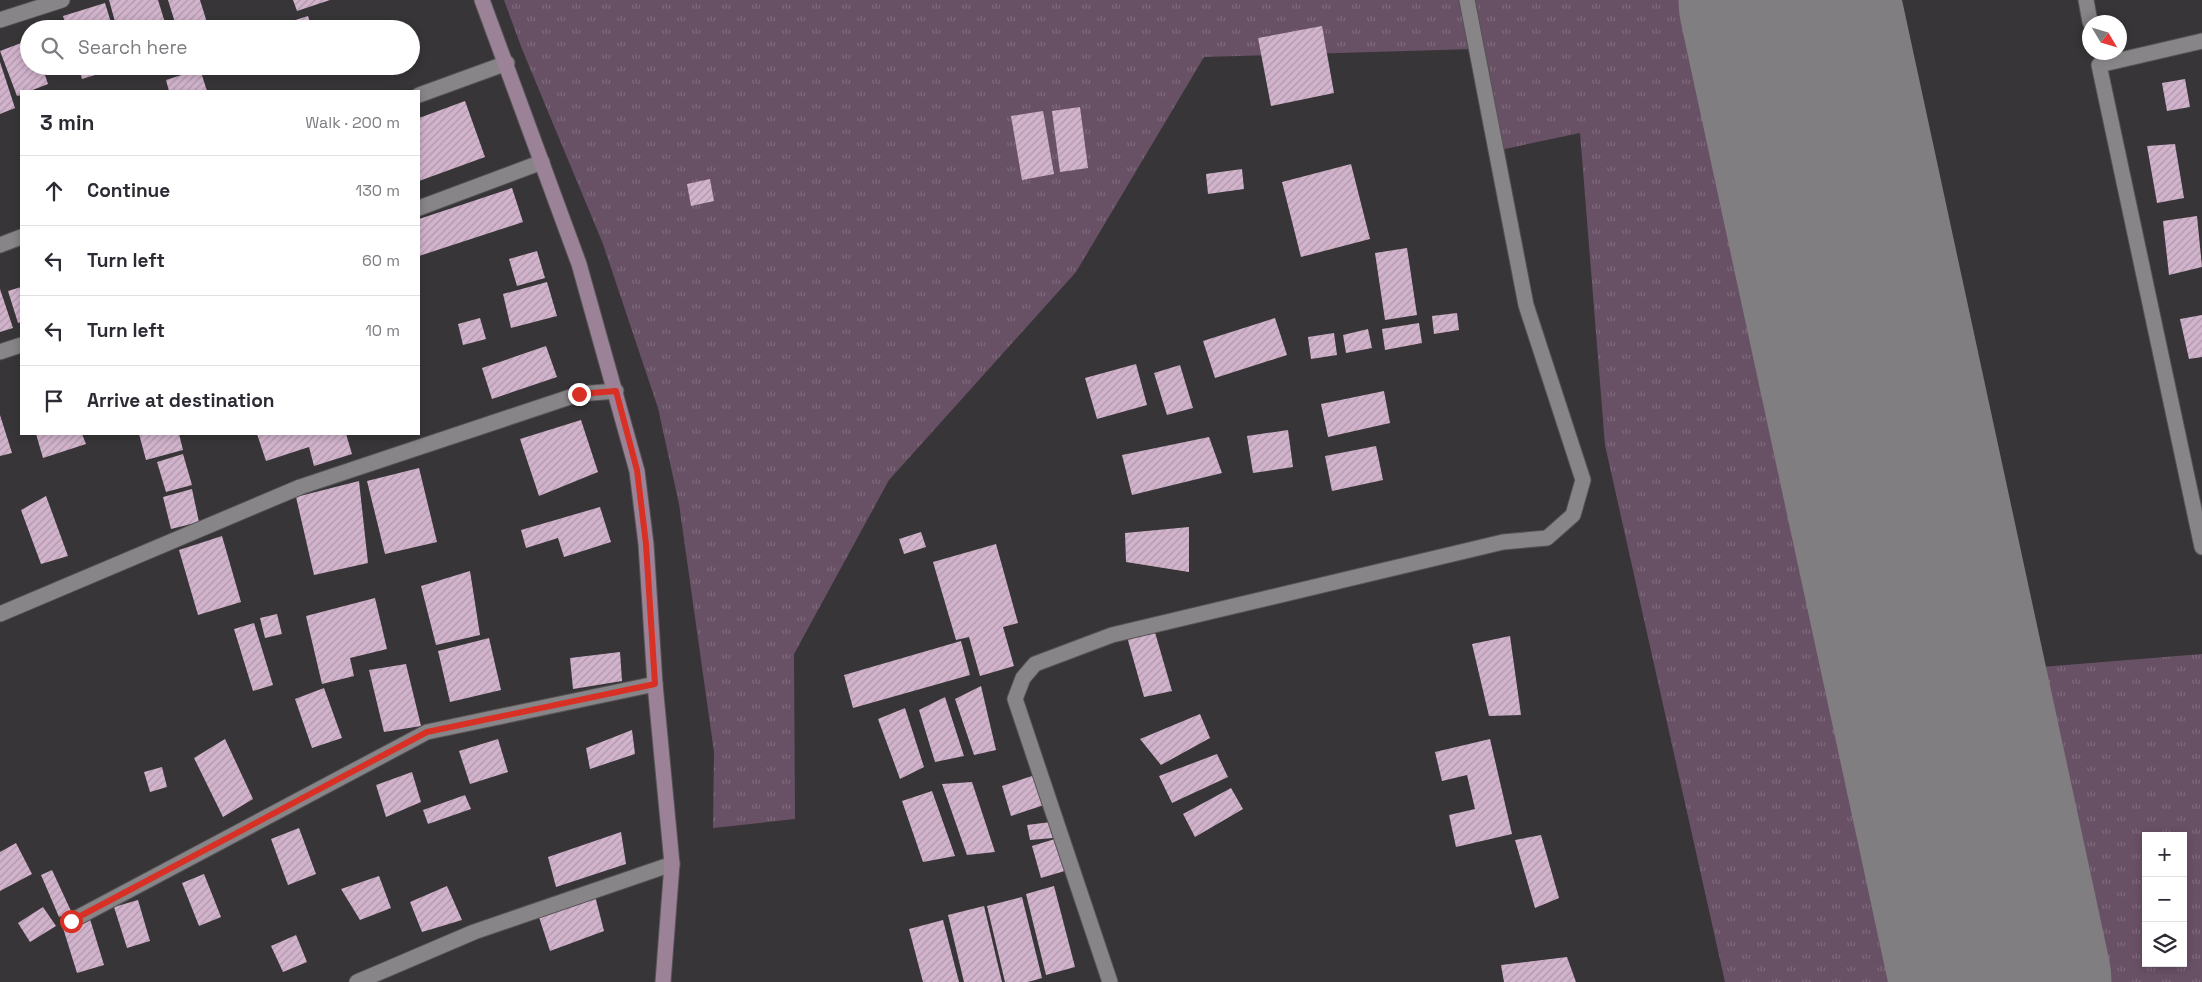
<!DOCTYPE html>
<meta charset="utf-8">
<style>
body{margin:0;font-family:"Space Grotesk",sans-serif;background:#f7f7f7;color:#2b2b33}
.controls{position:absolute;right:15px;bottom:15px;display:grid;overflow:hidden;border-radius:0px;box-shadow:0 2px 8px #0003}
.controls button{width:45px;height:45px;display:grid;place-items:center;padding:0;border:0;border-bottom:1px solid #e1e1e2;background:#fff;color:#2b2b33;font:25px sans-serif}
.compass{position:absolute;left:2082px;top:15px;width:45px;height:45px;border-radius:50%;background:#fff;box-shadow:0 2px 8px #0003;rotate:128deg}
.stop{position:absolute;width:15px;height:15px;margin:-11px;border:4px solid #d93025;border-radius:50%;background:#fff}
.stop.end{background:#d93025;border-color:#fff;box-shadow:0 1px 5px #0008}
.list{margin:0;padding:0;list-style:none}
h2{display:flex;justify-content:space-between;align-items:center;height:65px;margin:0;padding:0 20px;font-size:21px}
h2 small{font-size:16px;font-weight:400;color:#7c7c81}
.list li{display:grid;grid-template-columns:32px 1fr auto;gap:15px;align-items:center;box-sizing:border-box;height:70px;padding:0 20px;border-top:1px solid #e1e1e2}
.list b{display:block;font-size:19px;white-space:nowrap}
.list em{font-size:16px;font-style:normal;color:#7c7c81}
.icon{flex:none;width:28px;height:28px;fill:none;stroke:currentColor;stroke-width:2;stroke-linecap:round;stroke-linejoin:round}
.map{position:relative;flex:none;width:2202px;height:982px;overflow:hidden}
.search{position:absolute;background:#fff;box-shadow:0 2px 8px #0003;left:20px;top:20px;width:400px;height:55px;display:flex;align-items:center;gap:12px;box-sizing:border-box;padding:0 18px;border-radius:28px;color:#7c7c81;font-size:19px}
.panel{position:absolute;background:#fff;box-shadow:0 2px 8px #0003;left:20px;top:90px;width:400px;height:345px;border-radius:0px}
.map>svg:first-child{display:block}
</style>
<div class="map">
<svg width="2202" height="982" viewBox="0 0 2202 982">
<defs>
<pattern id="grass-tufts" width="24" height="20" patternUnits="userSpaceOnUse" patternTransform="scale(1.25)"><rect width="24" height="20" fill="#695165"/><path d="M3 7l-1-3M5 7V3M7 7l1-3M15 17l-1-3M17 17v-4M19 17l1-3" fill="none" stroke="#7e6a7b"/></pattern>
<pattern id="building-hatch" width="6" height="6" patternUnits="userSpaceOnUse" patternTransform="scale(1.25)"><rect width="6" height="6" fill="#d2b3cc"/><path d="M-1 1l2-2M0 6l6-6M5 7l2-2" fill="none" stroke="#ae97aa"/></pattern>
</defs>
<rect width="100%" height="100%" fill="#373537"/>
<path fill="url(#grass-tufts)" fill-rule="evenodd" d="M504,0H1700L1904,982H1725L1605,445L1580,133L1495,151L1474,49L1204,57L1076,272L889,480L794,654L795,819L713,828L714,752L679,504L658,408L603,244L522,49Z
M2202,654V982H2082L2015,669ZM2146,836H2183V963H2146Z"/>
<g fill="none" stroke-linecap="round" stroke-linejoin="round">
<path stroke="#807e80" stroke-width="221" d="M1789,0L2001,982"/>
</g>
<path fill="url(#building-hatch)" d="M109,0H158L167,29H117Z
M168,0H200L209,29H177Z
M293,0H330L297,11Z
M105,3L113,29H67L63,16Z
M308,16L312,29H288L286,23Z
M1322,26L1334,93L1271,106L1258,38Z
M29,40V66H42L48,84L30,91H21V95L17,96L0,51Z
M0,62L15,108L0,114Z
M78,66H121V67L82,79Z
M299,66H326V67L302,74Z
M200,69L207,91H169L166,80Z
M2185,79L2190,107L2167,111L2162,83Z
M465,101L485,157L419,181V118Z
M1080,107L1088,168L1060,172L1052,111Z
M1043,111L1054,174L1022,180L1011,116Z
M2175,144L2184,198L2157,203L2147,146Z
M1351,164L1370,239L1301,257L1282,182Z
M1242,169L1244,189L1208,194L1206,174Z
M710,179L714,201L691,206L687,184Z
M512,188L523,222L419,256V219Z
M2197,216L2202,267L2169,275L2163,221Z
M1407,248L1417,315L1385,320L1375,253Z
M537,251L545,278L517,286L509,259Z
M547,282L557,316L511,328L503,294Z
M21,287V322L18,323L8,291Z
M0,289L13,328L0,332Z
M1457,313L1459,330L1434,334L1432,316Z
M2202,315V357L2189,359L2180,319Z
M480,318L486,339L463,345L458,324Z
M1275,318L1287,355L1215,378L1203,341Z
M1419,323L1422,343L1385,350L1382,329Z
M1368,329L1372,348L1346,353L1343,335Z
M1334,333L1337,355L1311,359L1308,337Z
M546,346L557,377L492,399L482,368Z
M1136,364L1147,405L1097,419L1085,378Z
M1180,365L1193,408L1167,415L1154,373Z
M1384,391L1390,423L1328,437L1321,404Z
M0,415L12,453L0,456Z
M581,420L598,472L539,496L520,439Z
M1288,430L1293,467L1253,473L1247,436Z
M36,434H82L86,444L43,458Z
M139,434H179L183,450L146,460Z
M257,434H346L352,454L314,466L309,447L266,461Z
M1209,437L1222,473L1132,495L1122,455Z
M1376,446L1383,480L1332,491L1325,456Z
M183,454L192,485L166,492L157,462Z
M419,468L437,542L385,554L367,481Z
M359,481L368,563L314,575L296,497Z
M192,489L199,522L171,529L163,497Z
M46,496L68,556L41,564L21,510Z
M600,507L611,542L564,557L558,538L526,548L521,530Z
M1189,527V572L1126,562L1125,533Z
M921,532L926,547L904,554L899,539Z
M222,536L241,602L198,615L179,550Z
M996,544L1018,623L1003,627L1014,666L980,676L969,637L956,640L933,562Z
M470,571L480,635L436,645L421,586Z
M375,598L387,649L350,658L354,676L322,684L306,616Z
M277,614L282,634L265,638L260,618Z
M254,623L273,685L253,691L234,629Z
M1154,629L1172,691L1144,697L1127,637Z
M1510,636L1521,715L1489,716L1472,644Z
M489,638L501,690L450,702L438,651Z
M961,641L970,675L853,708L844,675Z
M620,652L622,681L573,689L570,658Z
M406,664L421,726L384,732L369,670Z
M981,686L996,750L974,755L955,699Z
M324,688L342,738L312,748L295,699Z
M945,697L964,756L935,762L919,710Z
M905,708L924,767L900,779L878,719Z
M1200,714L1210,738L1161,765L1140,739Z
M632,730L635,754L590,769L586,748Z
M225,739L253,799L223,817L194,758Z
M498,739L508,772L470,784L459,751Z
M1490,739L1512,834L1456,847L1449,815L1475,809L1467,775L1442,781L1435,752Z
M1217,754L1228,777L1172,803L1159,776Z
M162,767L167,787L150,792L144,772Z
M412,772L421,802L386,817L376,785Z
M1035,775L1044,805L1011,816L1002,786Z
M972,782L995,852L967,855L942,784Z
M1231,788L1243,809L1195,837L1183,814Z
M932,791L955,856L923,862L902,801Z
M465,795L471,809L428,824L423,810Z
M1051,822L1053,838L1030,840L1027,825Z
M299,828L316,874L288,885L271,839Z
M621,832L626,864L556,887L548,857Z
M1541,835L1559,898L1535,908L1515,840Z
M1058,838L1068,870L1041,878L1032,846Z
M16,843L32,874L0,891V852Z
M52,870L71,911L59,917L41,875Z
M204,874L221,917L199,926L182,883Z
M379,876L391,908L360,920L341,889Z
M447,886L462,920L422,932L410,902Z
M1054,886L1075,967L1046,975L1026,894Z
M594,892L604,931L550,951L537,911Z
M1022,897L1042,978L1028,982H1005L987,906Z
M138,900L150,941L127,948L114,907Z
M984,906L1002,982H964L948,915Z
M43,907L56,926L30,942L18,923Z
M90,919L104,965L77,973L63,928Z
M943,920L959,982H923L909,929Z
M296,935L307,962L283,972L271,946Z
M1567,957L1576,982H1504L1501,965Z"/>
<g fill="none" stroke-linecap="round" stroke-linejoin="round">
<defs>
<path id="lane" d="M2086,0L2090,22
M2202,41L2099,65L2202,547
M419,95L507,63
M0,245L21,237
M1110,982L1015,699L1023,678L1035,664L1112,635L1503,542L1547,538L1573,515L1583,480L1526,305L1467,0"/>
<path id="street" d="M0,20L62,0
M419,208L542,162
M0,352L21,345
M0,614L300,487L579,394L616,391
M71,921L427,732L655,684
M357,982L474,932L672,864"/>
<path id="secondary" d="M482,0L579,264L637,471L646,544L655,684L672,864L663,982"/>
</defs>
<use href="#lane" stroke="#565355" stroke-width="17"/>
<use href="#street" stroke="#565355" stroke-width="17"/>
<use href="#secondary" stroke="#565355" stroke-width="17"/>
<use href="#lane" stroke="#888588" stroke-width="15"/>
<use href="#street" stroke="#888588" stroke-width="15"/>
<use href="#secondary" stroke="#9b8297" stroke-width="15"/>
</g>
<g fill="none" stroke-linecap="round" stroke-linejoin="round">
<path stroke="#d93025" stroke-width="6" d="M71,921L427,732L655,684L646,544L637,470L616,391L579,394"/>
</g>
</svg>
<div class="controls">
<button>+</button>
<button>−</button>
<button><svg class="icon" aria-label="layers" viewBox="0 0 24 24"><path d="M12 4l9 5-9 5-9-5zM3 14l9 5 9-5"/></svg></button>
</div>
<svg class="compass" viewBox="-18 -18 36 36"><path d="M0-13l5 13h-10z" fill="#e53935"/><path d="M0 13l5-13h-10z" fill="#7c7c81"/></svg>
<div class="stop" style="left:71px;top:921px"></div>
<div class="stop end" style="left:579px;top:394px"></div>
<div class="search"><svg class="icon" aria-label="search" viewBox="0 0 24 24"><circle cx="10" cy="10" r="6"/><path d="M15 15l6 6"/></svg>Search here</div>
<section class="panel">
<h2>3 min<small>Walk · 200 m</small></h2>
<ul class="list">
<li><svg class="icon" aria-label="ahead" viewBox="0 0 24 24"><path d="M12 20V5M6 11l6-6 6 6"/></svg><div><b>Continue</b></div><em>130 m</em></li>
<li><svg class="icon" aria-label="left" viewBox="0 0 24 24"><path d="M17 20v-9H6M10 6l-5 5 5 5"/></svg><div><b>Turn left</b></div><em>60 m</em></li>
<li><svg class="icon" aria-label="left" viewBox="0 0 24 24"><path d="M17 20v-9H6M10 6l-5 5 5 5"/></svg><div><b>Turn left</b></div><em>10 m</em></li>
<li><svg class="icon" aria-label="arrive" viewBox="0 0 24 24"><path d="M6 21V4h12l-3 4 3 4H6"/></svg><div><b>Arrive at destination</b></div></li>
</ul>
</section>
</div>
